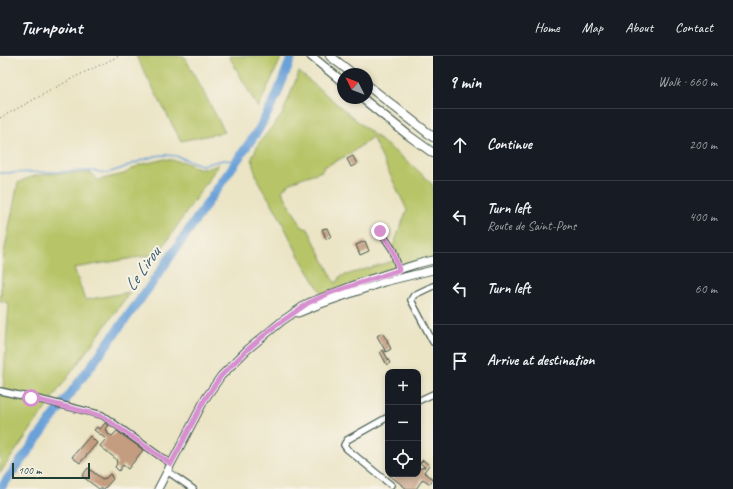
<!DOCTYPE html>
<meta charset="utf-8">
<style>
body{margin:0;font-family:Caveat,sans-serif;background:#242831;color:#f1f3f6}
.controls{position:absolute;right:12px;bottom:12px;display:grid;overflow:hidden;border-radius:8px;box-shadow:0 2px 6px #0003}
.controls button{width:36px;height:36px;display:grid;place-items:center;padding:0;border:0;border-bottom:1px solid #363941;background:#171b24;color:#f1f3f6;font:20px sans-serif}
.compass{position:absolute;left:337px;top:12px;width:36px;height:36px;border-radius:50%;background:#171b24;box-shadow:0 2px 6px #0003;rotate:312deg}
.scale{position:absolute;left:12px;bottom:10px;width:78px;box-sizing:border-box;padding-left:4px;border:2px solid #1f3d34;border-top:0;font-size:11px;line-height:14px;white-space:nowrap;color:#1f3d34;-webkit-text-stroke:3px #f7f3e8;paint-order:stroke}
.stop{position:absolute;width:12px;height:12px;margin:-9px;border:3px solid #d690ce;border-radius:50%;background:#fff}
.stop.end{background:#d690ce;border-color:#fff;box-shadow:0 1px 4px #0008}
.list{margin:0;padding:0;list-style:none}
h2{display:flex;justify-content:space-between;align-items:center;height:52px;margin:0;padding:0 16px;font-size:17px}
h2 small{font-size:13px;font-weight:400;color:#9ea1a6}
.list li{display:grid;grid-template-columns:26px 1fr auto;gap:12px;align-items:center;box-sizing:border-box;height:72px;padding:0 16px;border-top:1px solid #363941}
.list b{display:block;font-size:15px;white-space:nowrap}
.list p{margin:0;font-size:13px;white-space:nowrap;color:#9ea1a6}
.list em{font-size:13px;font-style:normal;color:#9ea1a6}
.icon{flex:none;width:22px;height:22px;fill:none;stroke:currentColor;stroke-width:2;stroke-linecap:round;stroke-linejoin:round}
.map{position:relative;flex:none;width:433px;height:433px;overflow:hidden}
header{display:flex;align-items:center;gap:24px;box-sizing:border-box;height:56px;padding:0 20px;background:#171b24;border-bottom:1px solid #363941}
header strong{font-size:19px}
nav{display:flex;gap:22px;margin-inline-start:auto;font-size:14px}
main{display:flex}
aside{flex:1;background:#171b24}
.map>svg:first-child{display:block}
</style>
<header>
<strong>Turnpoint</strong>
<nav><a>Home</a><a>Map</a><a>About</a><a>Contact</a></nav>
</header>
<main>
<div class="map">
<svg width="433" height="433" viewBox="0 0 433 433">
<rect width="100%" height="100%" fill="#f7f3e8"/>
<filter id="ink" filterUnits="userSpaceOnUse"><feTurbulence type="fractalNoise" baseFrequency=".025" numOctaves="2"/><feDisplacementMap in="SourceGraphic" scale="8" xChannelSelector="R" yChannelSelector="G"/><feConvolveMatrix kernelMatrix="1 2 1 2 8 2 1 2 1" color-interpolation-filters="sRGB"/></filter>
<filter id="wash" filterUnits="userSpaceOnUse"><feTurbulence type="fractalNoise" baseFrequency=".012" numOctaves="4" result="noise"/><feDisplacementMap in="SourceGraphic" scale="16" xChannelSelector="R" yChannelSelector="G"/><feGaussianBlur stdDeviation="0.9" result="paint"/><feColorMatrix in="noise" values="0 0 0 0 0 0 0 0 0 0 0 0 0 0 0 0 0 1.4 0 .05"/><feComposite in="paint" operator="in"/></filter>
<g filter="url(#wash)">
<rect width="100%" height="100%" fill="#ebe4c5"/>
<path fill="#b7c568" stroke="#6b814e" fill-rule="evenodd" d="M136,0H184L225,76L181,85Z
M229,0H282L258,52Z
M299,16L374,79L413,110L433,129V203L322,238L300,202L277,156L259,127L253,110L252,102L259,87L282,59ZM372,81L407,154L392,193L396,204L339,221L340,223L335,227L308,173L302,171L282,135C290,123 309,120 322,115L324,111L350,98Z
M165,103L184,106L200,113L210,112L219,108L158,198L74,212L85,244L130,236L51,344L3,334L9,247L0,245L4,197L18,127C39,114 67,118 91,117L98,124L124,118L139,109Z
M0,338L48,349L0,417Z"/>
<g fill="none" stroke-linecap="round" stroke-linejoin="round">
<path stroke="#6aa1d8" stroke-width="1.5" d="M0,117L94,115L107,117L120,113L140,105L155,100L165,99L176,100L201,109L224,104L236,105"/>
<path stroke="#6aa1d8" stroke-width="9" d="M0,433L153,226L224,123L259,73L276,41L292,0"/>
</g>
<g id="blocks">
<path fill="#c49c80" d="M353,100L357,108L351,111L347,103Z
M327,172L331,181L326,183L322,173Z
M365,185L369,195L360,199L356,189Z
M382,277L388,285H387L391,293L386,296L377,280Z
M383,294L390,307L387,309L380,296Z
M105,367L109,369L106,373L108,378L112,380L117,375L142,393L143,394L128,413L123,409L119,415L115,411L117,408L116,403L100,390L106,383L94,374L97,371L100,373Z
M90,380L97,387L80,407L72,401Z
M423,404L429,409L424,416L433,423L430,428L423,423L416,433H407L388,418H418V413L425,411L420,407Z
M88,412L102,423L106,422L110,418L113,423L104,433H99L82,420Z"/>
</g>
</g>
<g filter="url(#ink)">
<use href="#blocks" fill-opacity="0" stroke="#3e564a" stroke-width="1"/>
<g fill="none" stroke-linecap="round" stroke-linejoin="round">
<defs>
<path id="minor" d="M380,175L393,194L399,214
M433,230L414,239L411,244L433,286
M0,335L46,345L102,359L171,408
M418,345L433,338
M388,361L347,384L344,389L347,393L391,429
M167,415L193,433"/>
<path id="major" d="M298,257L318,249L384,226L433,214
M158,433L205,343L221,320L247,294L282,265L308,247L370,223L417,208L433,204"/>
<path id="highway" d="M311,0L343,26
M330,0L353,18
M367,29L433,81
M362,42L408,79L433,97"/>
</defs>
<use href="#minor" stroke="#3e564a" stroke-width="8"/>
<use href="#major" stroke="#3e564a" stroke-width="9"/>
<use href="#highway" stroke="#3e564a" stroke-width="10"/>
<path stroke="#3e564a" stroke-width="1" stroke-dasharray="1 3" stroke-linecap="butt" d="M0,62L77,20L119,0"/>
<use href="#minor" stroke="#fff" stroke-width="5.5"/>
<use href="#major" stroke="#fff" stroke-width="7"/>
<use href="#highway" stroke="#fff" stroke-width="8"/>
</g>
</g>
<g fill="none" stroke-linecap="round" stroke-linejoin="round" filter="url(#ink)">
<path stroke="#d690ce" stroke-width="5" d="M31,342L102,360L171,408L205,343L221,320L247,294L274,271L308,247L330,237L399,214L393,194L380,175"/>
</g>
<g text-anchor="middle" dominant-baseline="central" stroke-width="4" stroke-linejoin="round" paint-order="stroke">
<g font-size="18" font-style="italic" fill="#365b65" stroke="#f7f3e8">
<text transform="translate(142 213) rotate(-55)">Le Lirou</text>
</g>
</g>
</svg>
<div class="controls">
<button>+</button>
<button>−</button>
<button><svg class="icon" aria-label="locate" viewBox="0 0 24 24"><circle cx="12" cy="12" r="6"/><path d="M12 2v4M12 18v4M2 12h4M18 12h4"/></svg></button>
</div>
<svg class="compass" viewBox="-18 -18 36 36"><path d="M0-13l5 13h-10z" fill="#e53935"/><path d="M0 13l5-13h-10z" fill="#9ea1a6"/></svg>
<div class="scale">100 m</div>
<div class="stop" style="left:31px;top:342px"></div>
<div class="stop end" style="left:380px;top:175px"></div>
</div>
<aside>
<h2>9 min<small>Walk · 660 m</small></h2>
<ul class="list">
<li><svg class="icon" aria-label="ahead" viewBox="0 0 24 24"><path d="M12 20V5M6 11l6-6 6 6"/></svg><div><b>Continue</b></div><em>200 m</em></li>
<li><svg class="icon" aria-label="left" viewBox="0 0 24 24"><path d="M17 20v-9H6M10 6l-5 5 5 5"/></svg><div><b>Turn left</b><p>Route de Saint-Pons</p></div><em>400 m</em></li>
<li><svg class="icon" aria-label="left" viewBox="0 0 24 24"><path d="M17 20v-9H6M10 6l-5 5 5 5"/></svg><div><b>Turn left</b></div><em>60 m</em></li>
<li><svg class="icon" aria-label="arrive" viewBox="0 0 24 24"><path d="M6 21V4h12l-3 4 3 4H6"/></svg><div><b>Arrive at destination</b></div></li>
</ul>
</aside>
</main>
